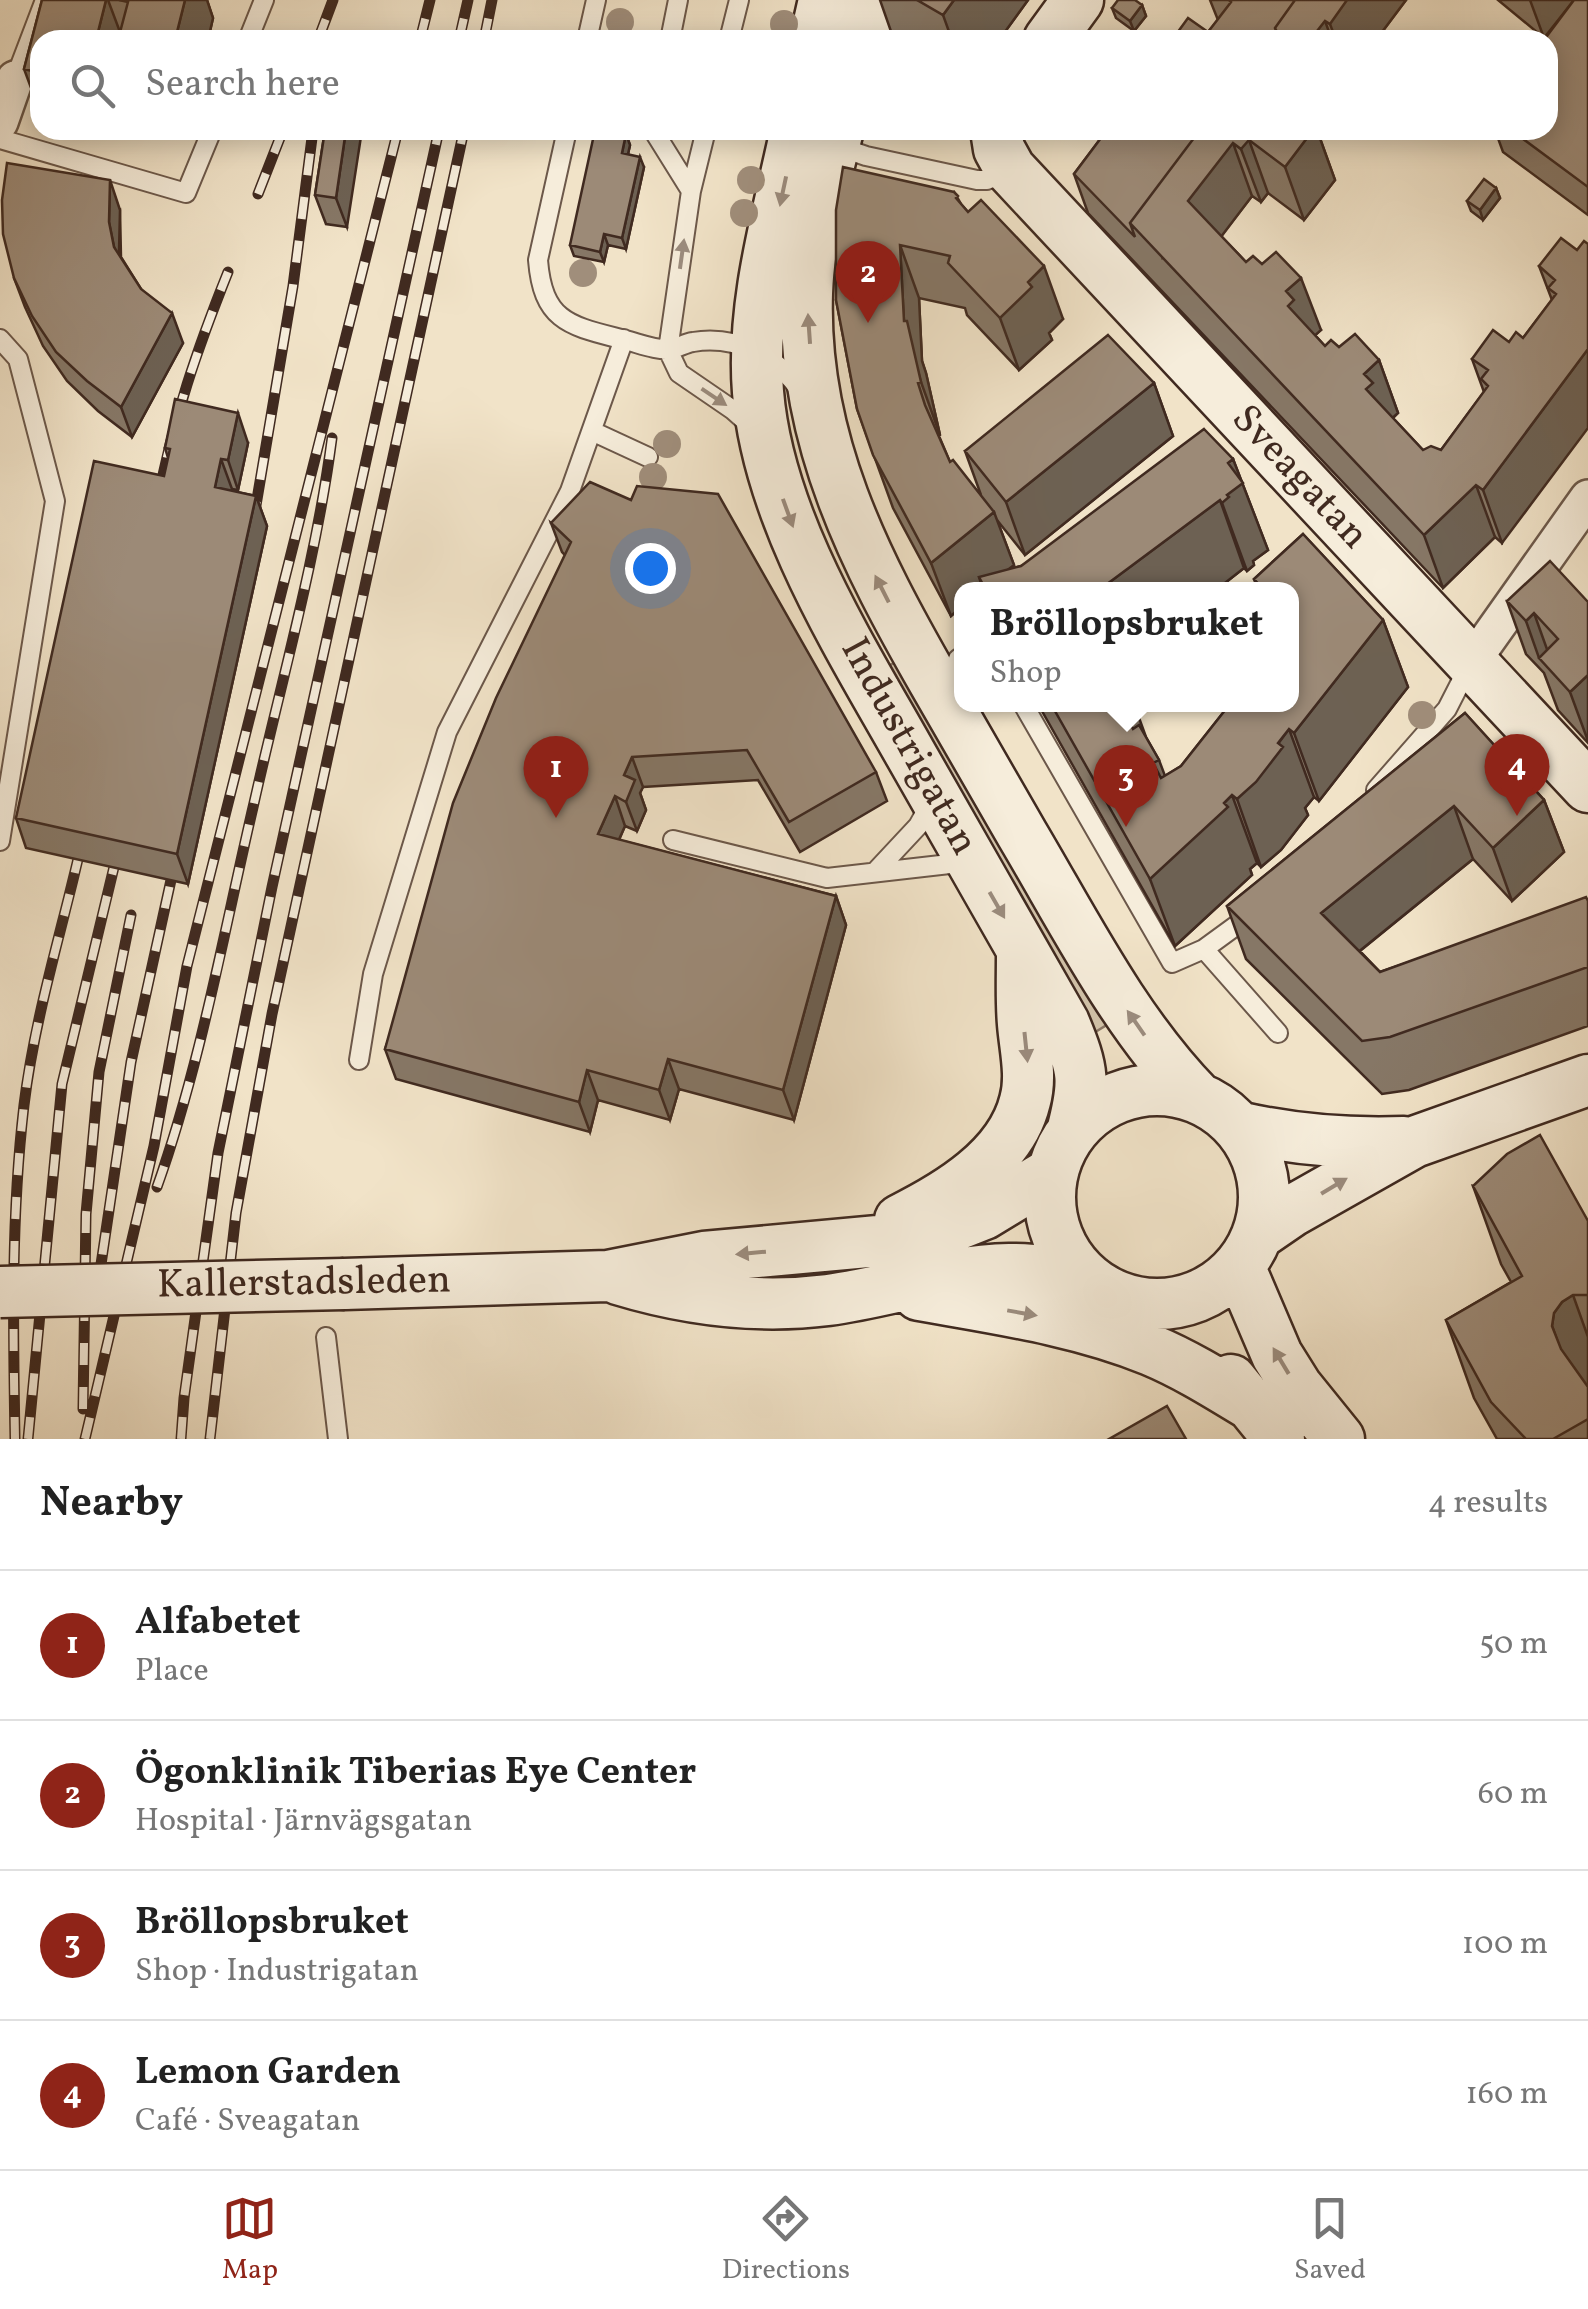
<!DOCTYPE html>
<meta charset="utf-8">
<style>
body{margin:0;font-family:Vollkorn,serif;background:#f2f2f2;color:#222}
.you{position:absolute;left:650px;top:568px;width:35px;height:35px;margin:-25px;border:8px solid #fff;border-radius:50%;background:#1a73e8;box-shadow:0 0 0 15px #1a73e833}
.badge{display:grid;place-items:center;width:65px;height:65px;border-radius:50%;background:#8f2418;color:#fff;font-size:32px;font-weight:700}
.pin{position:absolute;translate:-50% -82px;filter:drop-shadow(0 2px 5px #0008)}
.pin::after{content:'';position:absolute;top:52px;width:35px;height:30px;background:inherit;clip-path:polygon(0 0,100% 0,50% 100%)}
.popup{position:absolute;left:954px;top:582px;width:345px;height:130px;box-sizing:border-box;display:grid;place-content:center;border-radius:20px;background:#fff;filter:drop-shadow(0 2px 8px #0005);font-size:32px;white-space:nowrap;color:#767676}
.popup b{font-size:38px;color:#222}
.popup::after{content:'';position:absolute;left:50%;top:100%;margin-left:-20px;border:20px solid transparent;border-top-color:#fff}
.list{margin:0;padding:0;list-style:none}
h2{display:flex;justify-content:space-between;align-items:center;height:130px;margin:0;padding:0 40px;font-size:42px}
h2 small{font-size:32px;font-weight:400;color:#767676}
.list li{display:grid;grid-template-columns:65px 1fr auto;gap:30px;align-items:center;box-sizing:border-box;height:150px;padding:0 40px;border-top:2px solid #e0e0e0}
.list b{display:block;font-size:38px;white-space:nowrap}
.list p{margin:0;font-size:32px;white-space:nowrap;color:#767676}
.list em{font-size:32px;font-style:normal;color:#767676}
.icon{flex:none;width:55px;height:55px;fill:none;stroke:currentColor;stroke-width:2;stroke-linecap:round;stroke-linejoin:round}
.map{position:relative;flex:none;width:1588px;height:1439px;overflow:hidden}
.search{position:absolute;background:#fff;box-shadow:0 5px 25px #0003;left:30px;right:30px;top:30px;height:110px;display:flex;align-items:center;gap:25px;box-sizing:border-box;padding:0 35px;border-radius:30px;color:#767676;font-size:38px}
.sheet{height:730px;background:#fff}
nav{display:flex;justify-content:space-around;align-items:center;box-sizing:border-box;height:140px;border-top:2px solid #e0e0e0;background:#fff;font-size:28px;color:#767676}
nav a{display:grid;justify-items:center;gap:5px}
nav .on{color:#8f2418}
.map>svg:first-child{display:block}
</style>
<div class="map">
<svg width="1588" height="1439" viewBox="0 0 1588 1439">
<rect width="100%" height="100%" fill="#f1e3c8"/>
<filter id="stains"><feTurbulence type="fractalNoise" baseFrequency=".002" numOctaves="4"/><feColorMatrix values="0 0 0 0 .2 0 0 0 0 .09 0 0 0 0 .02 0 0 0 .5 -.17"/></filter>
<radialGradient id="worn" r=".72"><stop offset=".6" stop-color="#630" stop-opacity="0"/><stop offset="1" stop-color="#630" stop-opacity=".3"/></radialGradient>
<path fill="#d3c4ab" stroke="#8a7766" stroke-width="2.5" d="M897,661L1118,1018L1092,1034L887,667Z"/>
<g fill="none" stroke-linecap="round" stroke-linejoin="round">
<defs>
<path id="lane" d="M248,40L264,0
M587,40L596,0
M670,40L678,0
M729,40L739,0
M15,79L45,0
M567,130L538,260C543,323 571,326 625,340C638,343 657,351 671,349C678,348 685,343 693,342C736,335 778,356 800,391
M653,130L691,191
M706,130L691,191L668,350L679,373L733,410L751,426
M0,139L186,193L212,130
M837,146L866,156L977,180H987L1005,172
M0,339L18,359L55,501L0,841
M594,432L648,457
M958,659L961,657
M1023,704L1172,963L1204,949
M1376,790L1447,709L1468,668
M673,840L827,878L967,862
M876,871L918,826L932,801
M1252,914L1204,949L1278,1033
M359,1060L373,974L447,732L570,491L624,339
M326,1337L338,1439"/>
<path id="street" d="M0,122L15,79
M1471,663L1588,498"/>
<path id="secondary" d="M815,40L824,0
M862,40L873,0
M1049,40L1078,0
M796,130C778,215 751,304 758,392C768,518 849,645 910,753C961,843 1013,933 1064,1023C1084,1071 1085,1082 1072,1132
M838,130C824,183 809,238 807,293C802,439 865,561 935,683C964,734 993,784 1022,834C1076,925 1124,1022 1198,1098
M996,130L999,149L1010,169L1588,787
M1050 1197a107 107 0 1 1 214 0a107 107 0 1 1-214 0Z
M1238,1127C1294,1140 1346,1144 1404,1142
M900,1220C948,1196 1011,1159 1025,1101C1032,1076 1025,1049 1023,1024C1021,1001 1022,978 1022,955
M1257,1235L1292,1211L1414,1142L1588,1080
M1239,1266L1277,1355L1297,1387L1339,1439
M618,1279C687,1300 756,1309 828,1300C888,1292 948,1270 1009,1269C1037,1268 1063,1274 1091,1281
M344,1284L608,1276L704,1257L900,1239L951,1227L984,1214L1053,1172
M919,1295C998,1309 1077,1320 1151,1350C1187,1365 1220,1386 1253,1406
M1231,1380L1279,1439"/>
</defs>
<use href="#lane" stroke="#6c584a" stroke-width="22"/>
<use href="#street" stroke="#6c584a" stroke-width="40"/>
<use href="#secondary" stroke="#402a20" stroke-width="55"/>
<use href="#lane" stroke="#f6eddb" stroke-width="18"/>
<use href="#street" stroke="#f6eddb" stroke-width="35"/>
<use href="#secondary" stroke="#f6eddb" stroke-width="50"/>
<defs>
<path id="rail" d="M318,40L333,0
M420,40L430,0
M459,40L468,0
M484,40L492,0
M258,194L283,130
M158,501C172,421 198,347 228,272
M253,523L293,286L313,130
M157,1187C201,1063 224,931 254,803C281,682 316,561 332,438
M96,1298L131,1062L171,880
M83,1409L86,1214L99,1072L131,915
M15,1439C13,1327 11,1216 24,1105C34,1022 59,940 78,859
M28,1439L62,1084L114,867
M85,1439L154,1146L187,966L398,130
M181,1439L184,1398L218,1153L272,887L439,130
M210,1439L236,1213L272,1014L464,130"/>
</defs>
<use href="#rail" stroke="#402a20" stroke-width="11"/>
<use href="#rail" stroke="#f6eddb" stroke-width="8" stroke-dasharray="22" stroke-linecap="butt"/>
<defs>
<path id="secondary-bridge" d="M0,1292L344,1284"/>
</defs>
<use href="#secondary-bridge" stroke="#402a20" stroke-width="55" stroke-linecap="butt"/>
<use href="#secondary-bridge" stroke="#f6eddb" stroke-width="50"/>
</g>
<g fill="#a08e7b">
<circle cx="620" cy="22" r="14"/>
<circle cx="784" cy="24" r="14"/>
<circle cx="751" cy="180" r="14"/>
<circle cx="744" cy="213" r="14"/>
<circle cx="583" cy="273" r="14"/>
<circle cx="667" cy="444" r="14"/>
<circle cx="653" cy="477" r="14"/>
<circle cx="1422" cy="715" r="14"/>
</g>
<path fill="#867766" stroke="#402a20" stroke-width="2.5" d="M42,0H207L213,18L208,40H40V112L24,69Z
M880,0H1028L999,40H894Z
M1210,0H1406L1376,40H1172L1208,32L1218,20Z
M1498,0H1588V215L1503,152L1495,130H1548L1568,7L1544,38Z
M1142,5L1146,16L1134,31L1116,18L1112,8Z
M75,130H105L103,138Z
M325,130L347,227L326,224L315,195Z
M1107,130H1317L1335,180L1304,220L1268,193L1261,202L1252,196L1221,236L1246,262L1321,330L1315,335L1325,346L1339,347L1379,360L1398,413L1393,418L1423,450H1441L1484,392L1472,359L1523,338L1552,300L1539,266L1577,250L1502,543L1495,537L1443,588L1088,213L1074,174Z
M626,134L630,145L628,154L644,167L626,249L608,245L604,262L574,256L570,245Z
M1496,188L1500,198L1483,220L1471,211L1467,201Z
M954,192L961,204L1063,319L1049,333L1052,340L1019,370L967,315L965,308L919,298L922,361L926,373L940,435L939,436L950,462L981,495L965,451L1154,383L1173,436L1025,555L997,520L1014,565L1009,569L1021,566L1233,459L1268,550L1253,561L1254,565L1247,571L1244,568L1216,590H961V607L951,616L893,508L857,409L836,300Z
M120,210L121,257L141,289L183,343L132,437L98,411L67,381L43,346L25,307L14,278Z
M248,443L238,490L232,489V491L256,496L267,526L188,884L26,848L16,818L164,476L168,458L165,448Z
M551,523L876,772L887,801L800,852L758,780L643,787L640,793L646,810L637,831L625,826L619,840L836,896L846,925L794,1120L679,1089L670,1120L598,1100L590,1132L396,1079L385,1049L565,555L562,552Z
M1303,534L1383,620L1408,687L1319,801L1314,797L1305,808L1308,815L1281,850L1261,867L1257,863L1250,869L1252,875L1175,946L1038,704H1134L1146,737L1159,760L1165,776L1181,766L1230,704H1291V590H1258L1254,579Z
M1507,601L1588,602V743L1558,710L1544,673L1526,654Z
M1465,713L1544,800L1564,852L1512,901L1473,859L1360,951L1380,972L1588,901V1026L1409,1090L1382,1094L1246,959L1227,906Z
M1473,1186L1588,1221V1383L1587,1385L1588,1387V1439H1497L1474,1398L1446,1320L1511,1282L1501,1264Z"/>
<path fill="#6d6153" stroke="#402a20" stroke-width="2.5" d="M106,0H108L123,40H96Z
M185,0H207L213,18L208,40H175Z
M954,0H1028L999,40H952L943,15Z
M1311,0H1406L1376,40H1336L1330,24L1325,21L1332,40H1282Z
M1530,0H1574L1544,38Z
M1142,5L1146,16L1134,31L1130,21Z
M346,130H362L347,227L336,198Z
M1217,130L1249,140L1268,193L1261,202L1241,149L1233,143L1252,196L1208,254L1163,258Z
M1313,130H1317L1335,180L1304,220L1285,167Z
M626,134L630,145L626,163L622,153Z
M640,157L644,167L626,249L622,238Z
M110,180L120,210L119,252L125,277L114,247L109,222Z
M1496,188L1500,198L1483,220L1480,210Z
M604,234L608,245L604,262L600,252Z
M900,245L919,298L922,361L926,373L940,435L921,382L904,321Z
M1044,266L1063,319L1049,333L1052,340L1019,370L1000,318L1028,282Z
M1301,278L1321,330L1309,341L1288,306L1286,291Z
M172,313L183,343L132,437L121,407Z
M1588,349V428L1502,543L1483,490Z
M1379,360L1398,413L1387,423L1366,389L1364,374Z
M1154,383L1173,436L1025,555L1006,502Z
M238,413L248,443L238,490L228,460Z
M221,459L232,489L226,517L215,487Z
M1233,459L1268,550L1253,561L1254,565L1247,571L1222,503L1227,495L1228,463Z
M1476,485L1495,537L1443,588L1424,535Z
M256,496L267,526L188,884L177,854Z
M1220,500L1244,568L1216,590H1099Z
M994,512L1014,565L985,588L979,577L983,590H961V607L951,616L931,563Z
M1534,613L1553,666L1539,658L1526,621Z
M1383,620L1408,687L1319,801L1294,733Z
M1588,675V741L1570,692Z
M1289,729L1314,797L1305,808L1308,815L1281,850L1261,867L1237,799Z
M632,757L643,787L640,793L646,810L637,831L626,802L624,775Z
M1232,795L1257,863L1250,869L1252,875L1175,946L1150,879Z
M615,796L625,826L608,864L598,834Z
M1544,800L1564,852L1512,901L1493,848Z
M1454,806L1473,859L1341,966L1321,913Z
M836,896L846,925L794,1120L783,1090Z
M668,1059L679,1089L670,1120L659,1090Z
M587,1070L598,1100L590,1132L579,1102Z
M1573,1295L1588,1337V1383L1582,1391L1580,1404L1552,1326L1554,1313L1562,1302Z"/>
<path fill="#9c8a77" stroke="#402a20" stroke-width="2.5" d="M42,0H106L96,40H40V73L24,69Z
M119,0H185L175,40H118L128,2Z
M917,0H954L943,15Z
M1118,0H1135L1142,5L1130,21L1112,8Z
M1229,0H1295L1275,28L1276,31L1269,40H1172L1188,18L1208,32L1231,2Z
M1295,0H1347L1330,24L1325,21L1310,40H1269L1276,30L1275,28Z
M1574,0H1588V187L1511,130H1548V40H1544Z
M325,130H346L336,198L315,195Z
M595,130H605L626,134L622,153L640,157L622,238L604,234L600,252L570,245Z
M1107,130H1200L1130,223L1135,237L1074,174Z
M1200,130H1313L1285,167L1249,140L1241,149L1233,143L1188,201L1246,262L1253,256L1262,264L1276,252L1301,278L1286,291L1294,300L1288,306L1325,346L1331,340L1339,347L1355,334L1379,360L1364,374L1373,383L1366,389L1423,450L1431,446L1441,450L1488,386L1481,379L1488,370L1472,359L1493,330L1509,342L1516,332L1523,338L1556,294L1548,288L1555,280L1539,266L1561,238L1577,250L1584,241L1588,244V349L1483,490L1476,485L1424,535L1130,223Z
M7,163L110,180L109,222L114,247L141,289L172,313L121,407L87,381L56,352L32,316L14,278L3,234L2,200Z
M843,167L954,192L958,196L956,198L968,212L981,200L1044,266L1028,282L1032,287L1000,318L948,263L950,256L900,245L904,321H907L921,382L918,383L925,405L950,462L953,460L994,512L931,563L873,455L857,409L836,300V210Z
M1484,179L1496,188L1480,210L1467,201Z
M1108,335L1154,383L1006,502L965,451Z
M175,399L238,413L228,460L221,459L215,487L256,496L177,854L16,818L94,461L164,476L170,449L165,448Z
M1204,429L1233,459L1228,463L1243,483L1227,495L1229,497L1222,503L1220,500L1099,590H986L979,577L1021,566Z
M590,482L631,500L637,486L718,494L876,772L789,822L747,750L632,757L624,775L635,780L626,802L615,796L598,834L836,896L783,1090L668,1059L659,1090L587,1070L579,1102L385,1049L453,803L496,698L571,542L551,523Z
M1303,534L1383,620L1294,733L1289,729L1278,743L1283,747L1256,782L1237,799L1232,795L1224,803L1228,807L1150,879L1051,704H1134L1136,708L1125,714L1133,729L1139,725L1159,760L1153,763L1161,778L1181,766L1230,704H1291V628L1296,622L1291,617V590H1264L1254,579Z
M1550,561L1588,602V675L1570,692L1539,658L1558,639L1534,613L1526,621L1507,601Z
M1465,713L1544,800L1493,848L1454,806L1321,913L1380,972L1586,897L1588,901V967L1390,1037L1362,1041L1227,906Z
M1540,1135L1588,1221V1295H1573L1562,1302L1554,1313L1552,1326L1561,1349L1588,1387V1419L1553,1439H1526L1491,1402L1446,1320L1522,1276L1473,1186L1507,1154Z
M1167,1406L1186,1439H1109Z"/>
<defs><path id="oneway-solid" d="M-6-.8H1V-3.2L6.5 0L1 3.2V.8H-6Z" transform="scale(2.5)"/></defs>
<g fill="#9b8c7e">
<use href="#oneway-solid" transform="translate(783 191) rotate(102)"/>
<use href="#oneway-solid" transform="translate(682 254) rotate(-82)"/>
<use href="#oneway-solid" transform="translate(809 329) rotate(-94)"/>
<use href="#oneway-solid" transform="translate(714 397) rotate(34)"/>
<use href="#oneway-solid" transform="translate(788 513) rotate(70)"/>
<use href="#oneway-solid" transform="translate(882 589) rotate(-117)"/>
<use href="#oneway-solid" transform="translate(997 905) rotate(60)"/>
<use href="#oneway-solid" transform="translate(1136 1023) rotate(-125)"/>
<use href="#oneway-solid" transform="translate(1026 1047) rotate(84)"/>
<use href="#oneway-solid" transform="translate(1334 1186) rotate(-31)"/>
<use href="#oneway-solid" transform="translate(751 1253) rotate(175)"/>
<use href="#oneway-solid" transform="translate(1022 1313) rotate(10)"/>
<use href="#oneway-solid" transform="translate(1281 1361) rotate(-121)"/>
</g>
<g text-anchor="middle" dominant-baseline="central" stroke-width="8" stroke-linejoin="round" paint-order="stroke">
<g font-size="40" fill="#402a20" stroke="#f6eddb">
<text transform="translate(1299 478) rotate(47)">Sveagatan</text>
<text transform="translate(908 747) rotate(61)">Industrigatan</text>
<text transform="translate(304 1284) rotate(-1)">Kallerstadsleden</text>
</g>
</g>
<rect width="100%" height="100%" filter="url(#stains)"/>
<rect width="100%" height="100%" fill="url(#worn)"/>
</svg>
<div class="you"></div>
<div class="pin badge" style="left:556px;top:818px">1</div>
<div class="pin badge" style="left:868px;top:323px">2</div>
<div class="pin badge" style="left:1126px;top:827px">3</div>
<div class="popup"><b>Bröllopsbruket</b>Shop</div>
<div class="pin badge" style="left:1517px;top:816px">4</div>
<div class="search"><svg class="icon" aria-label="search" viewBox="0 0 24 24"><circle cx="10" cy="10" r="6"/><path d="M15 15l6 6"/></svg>Search here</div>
</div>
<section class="sheet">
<h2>Nearby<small>4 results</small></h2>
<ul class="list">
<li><span class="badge">1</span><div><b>Alfabetet</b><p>Place</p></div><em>50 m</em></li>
<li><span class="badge">2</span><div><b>Ögonklinik Tiberias Eye Center</b><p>Hospital · Järnvägsgatan</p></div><em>60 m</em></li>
<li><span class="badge">3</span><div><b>Bröllopsbruket</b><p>Shop · Industrigatan</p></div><em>100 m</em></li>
<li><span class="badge">4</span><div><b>Lemon Garden</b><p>Café · Sveagatan</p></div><em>160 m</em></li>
</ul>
</section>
<nav>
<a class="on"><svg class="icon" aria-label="map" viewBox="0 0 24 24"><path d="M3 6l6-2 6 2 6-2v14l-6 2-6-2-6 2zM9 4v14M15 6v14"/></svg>Map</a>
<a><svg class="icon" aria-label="directions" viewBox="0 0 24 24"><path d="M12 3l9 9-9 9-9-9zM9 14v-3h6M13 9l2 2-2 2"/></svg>Directions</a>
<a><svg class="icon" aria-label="saved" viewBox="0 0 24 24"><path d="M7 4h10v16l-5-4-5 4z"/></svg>Saved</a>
</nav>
